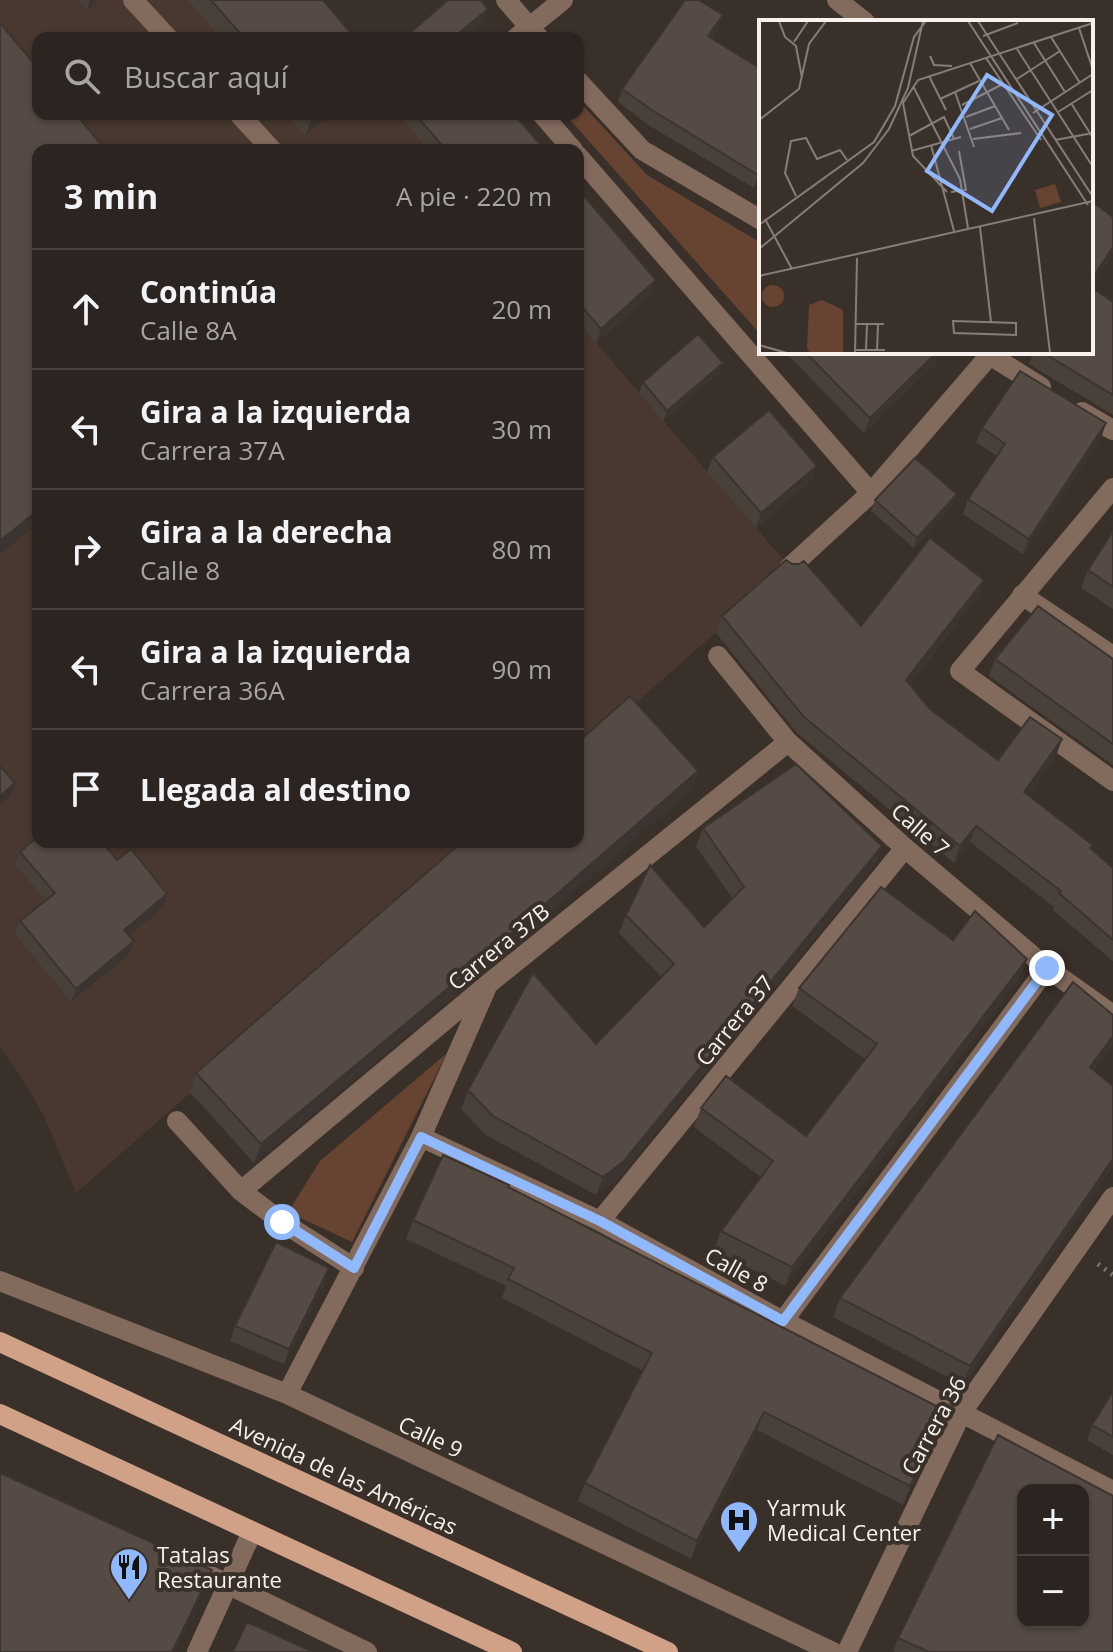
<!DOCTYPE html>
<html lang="es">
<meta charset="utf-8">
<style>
body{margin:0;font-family:"Open Sans",sans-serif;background:#342c29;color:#f1f3f6}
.controls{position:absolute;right:24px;bottom:24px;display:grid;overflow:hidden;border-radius:16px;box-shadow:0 2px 6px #0004}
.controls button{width:72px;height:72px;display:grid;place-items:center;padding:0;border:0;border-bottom:2px solid #48413e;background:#2c2420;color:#f1f3f6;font:40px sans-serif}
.stop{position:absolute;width:24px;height:24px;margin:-18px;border:6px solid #90b8fd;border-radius:50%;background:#fff}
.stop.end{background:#90b8fd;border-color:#fff;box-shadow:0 2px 8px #0008}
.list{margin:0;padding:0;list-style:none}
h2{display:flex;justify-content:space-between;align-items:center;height:104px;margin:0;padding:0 32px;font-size:34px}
h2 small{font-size:26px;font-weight:400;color:#a6a4a5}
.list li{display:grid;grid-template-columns:52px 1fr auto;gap:24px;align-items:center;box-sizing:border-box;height:120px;padding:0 32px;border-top:2px solid #48413e}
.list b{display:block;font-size:30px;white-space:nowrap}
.list p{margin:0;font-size:26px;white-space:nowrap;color:#a6a4a5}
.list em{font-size:26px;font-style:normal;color:#a6a4a5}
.icon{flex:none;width:44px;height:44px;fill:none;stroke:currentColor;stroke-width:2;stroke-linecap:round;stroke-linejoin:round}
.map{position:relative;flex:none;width:1113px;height:1652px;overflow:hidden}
.search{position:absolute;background:#2c2420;box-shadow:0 2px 6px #0004;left:32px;top:32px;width:552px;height:88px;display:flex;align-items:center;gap:20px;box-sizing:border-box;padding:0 28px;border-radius:16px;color:#a6a4a5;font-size:30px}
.panel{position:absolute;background:#2c2420;box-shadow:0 2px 6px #0004;left:32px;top:144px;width:552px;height:704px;border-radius:16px}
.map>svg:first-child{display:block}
</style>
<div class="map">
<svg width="1113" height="1652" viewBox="0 0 1113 1652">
<rect width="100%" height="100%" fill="#3a302a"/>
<path fill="#48382f" d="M0,0H297L331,38H38V114H399L430,150H38V842H477L76,1193L44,1116L20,1075L0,1047Z
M578,322L781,557L789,568L578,754Z"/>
<path fill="#664431" d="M578,100L647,175L761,243V335L565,114H578Z
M447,1053L352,1242L288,1212L320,1161Z"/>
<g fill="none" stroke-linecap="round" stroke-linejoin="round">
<path stroke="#7f7671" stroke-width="5" stroke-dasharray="2 6" stroke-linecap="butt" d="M1098,1264L1113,1275"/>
<path stroke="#826a5d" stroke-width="20" d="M133,0L168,38
M506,0L539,38
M837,0L865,22
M516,38L563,0
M578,81L642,150L761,220
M239,114L272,150
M542,114L573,150
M578,156L871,493
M985,352L1041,387
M1082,412L1113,430
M1113,488L960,671L1113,781
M789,568L871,493L990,355
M1022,595L1113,656
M718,656L788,742L905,848L1047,968L1113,1015
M177,1121L241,1191L282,1222L354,1268
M421,1137L600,1221L783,1321L1113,1491
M241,1191L487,985L788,742
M600,1221L905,848
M0,1281L287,1394L833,1652
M783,1321L1047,968
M287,1394L421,1137L486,989
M188,1565L367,1652
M197,1652L252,1532
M847,1652L962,1412L1113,1197"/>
<path stroke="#d0a186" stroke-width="20" d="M0,1342L668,1652
M0,1414L512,1652"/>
</g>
<path fill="#49403a" d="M78,0H99L87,10Z
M188,0H322L355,38H221Z
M718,29L711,38L761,180L754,188L650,126L618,102L622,89Z
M286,114H331L305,136Z
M398,114H514L545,150H429Z
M578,189L651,294L596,343L578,322Z
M1113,302V415L1029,364L1034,352H1091Z
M785,352H940L936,363L864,433Z
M719,373L663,421L639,393L643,382Z
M1106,423L1101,438L1023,554L963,514L968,499L997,456L976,442L982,428Z
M713,457L812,480L756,528L707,472Z
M875,500L953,505L914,548L871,511Z
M1113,531V609L1081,588L1088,570Z
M984,580L978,596L910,684L930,709L998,760L1062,739L1056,756L1028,795L1113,868V961L1053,910L1054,907L970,842L954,863L797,733L716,633L722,616L861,626Z
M995,659H1113V765L989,676Z
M698,771L691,790L451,998L254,1163L190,1092L196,1073Z
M703,828L882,846L875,865L616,1181L596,1195L486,1135L461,1109L468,1090L596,1044L662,977L619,933L626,915L704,927L733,899L696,847Z
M20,852L117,860L167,894L163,908L129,935V955L71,1002L15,934L20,921L46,900L15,865Z
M953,940L1020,978L785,1286L714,1250L721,1231L761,1177L694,1127L701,1108L806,1136L865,1059L792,1006L799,988Z
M1113,1046L1094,1071L963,1385L833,1317L840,1298Z
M508,1187L939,1430L903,1505L757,1430L691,1559L578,1501L585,1483L643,1371L502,1298L506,1286L406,1239L413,1220Z
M329,1268L324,1283L284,1364L230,1341L235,1326Z
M1113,1391V1455L1087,1440L1092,1425Z
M898,1638L1113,1652H893Z"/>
<path fill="#3c3430" d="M90,0H99L87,10Z
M488,9L483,22L465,38H453Z
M723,15L718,29L704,50L708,36Z
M316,114H331L305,136L312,117Z
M761,172V180L754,188L758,175Z
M1113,247V254L1091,287V280Z
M656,280L651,294L596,343L601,329Z
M937,352H940L936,363L864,433L870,418Z
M723,363L719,373L663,421L667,411Z
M1106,423L1101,438L1023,554L1029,539Z
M817,466L812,480L756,528L761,513Z
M957,494L953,505L914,548L917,538Z
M38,510V523L0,554V541Z
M984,580L978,596L900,696L906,680Z
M1062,739L1056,756L1018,809L1024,792Z
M698,771L691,790L451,998L254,1163L261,1144Z
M15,783L10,797L0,806V796Z
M976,826L970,842L954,863L960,846Z
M882,846L875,865L616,1181L596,1195L603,1177Z
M167,894L163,908L119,943L124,930Z
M134,941L129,955L71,1002L76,989Z
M1027,959L1020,978L785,1286L792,1267Z
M1113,1036V1046L1083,1086L1090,1067Z
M1113,1159V1167L963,1385L970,1366Z
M329,1268L324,1283L284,1364L289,1349Z
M946,1411L939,1430L903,1505L910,1486Z
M764,1412L757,1430L691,1559L697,1541Z
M212,1570L205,1589L174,1652H172Z"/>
<path fill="#554a44" stroke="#3c3430" stroke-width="2" fill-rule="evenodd" d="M211,0H323L355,38H244Z
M448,0H481L488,9L453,38H404Z
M685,0H699L723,15L708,36L761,69V172L758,175L655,112L622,89Z
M0,23L38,68V114H76L106,150H38V510L0,541Z
M415,114H514L545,150H446Z
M578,189L656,280L601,329L578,302Z
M1091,201L1113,217V247L1091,280Z
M1091,287L1113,302V395L1042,352H1091Z
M698,334L723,363L667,411L643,382Z
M805,352H937L870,418Z
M1020,371L1106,423L1029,539L968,499L1005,444L982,428Z
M769,410L817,466L761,513L713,457Z
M915,458L957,494L917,538L875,500Z
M1113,531V587L1088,570Z
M930,538L984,580L906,680L930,709L998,760L1030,717L1062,739L1024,792L1093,845L1090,848L1113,868V940L1059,893L1061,891L976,826L960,846L803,716L722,616L786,560L792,564H799L804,561L861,626Z
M1038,606L1113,659V744L995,659Z
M630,696L698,771L458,980L261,1144L196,1073L462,842H578V742Z
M796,764L882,846L623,1162L603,1177L493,1116L468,1090L533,973L596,1044L674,964L626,915L650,865L704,927L744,887L703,828Z
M0,766L15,783L0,796Z
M38,836V842H102L117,860L131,849L167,894L124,930L134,941L76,989L20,921L55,893L20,852Z
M881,887L953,940L975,911L1027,959L792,1267L721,1231L773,1161L701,1108L726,1076L806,1136L877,1044L799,988Z
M1073,982L1113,1015V1036L1090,1067L1113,1086V1159L970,1366L840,1298Z
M443,1155L509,1185L508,1187L946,1411L910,1486L764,1412L697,1541L585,1483L652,1353L508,1279L514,1268L413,1220Z
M276,1242L329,1268L289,1349L235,1326Z
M1113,1391V1437L1092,1425Z
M998,1435L1113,1496V1652H929L898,1638ZM1023,1490H1083V1622H1023Z
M0,1473L212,1570L172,1652H0Z
M247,1622L313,1652H233Z"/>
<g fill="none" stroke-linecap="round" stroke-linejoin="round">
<path stroke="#90b8fd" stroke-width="10" d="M282,1222L354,1268L421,1137L600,1221L783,1321L1047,968"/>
</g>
<defs>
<symbol id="hospital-pin" viewBox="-11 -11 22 30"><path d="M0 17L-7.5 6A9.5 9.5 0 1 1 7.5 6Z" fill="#90b8fd" stroke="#3a302a"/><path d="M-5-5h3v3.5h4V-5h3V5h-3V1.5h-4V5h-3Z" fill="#111"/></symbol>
<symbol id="restaurant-pin" viewBox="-11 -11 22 30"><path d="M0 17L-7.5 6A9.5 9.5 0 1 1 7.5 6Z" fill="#90b8fd" stroke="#3a302a"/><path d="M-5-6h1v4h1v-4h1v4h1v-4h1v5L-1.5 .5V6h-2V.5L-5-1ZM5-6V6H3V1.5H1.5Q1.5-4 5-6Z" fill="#111"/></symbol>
</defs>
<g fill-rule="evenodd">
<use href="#hospital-pin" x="717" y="1498" width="44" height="60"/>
<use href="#restaurant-pin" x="107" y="1545" width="44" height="60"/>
</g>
<g text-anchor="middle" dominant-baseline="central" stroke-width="8" stroke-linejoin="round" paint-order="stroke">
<g font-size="22" fill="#f7f0ec" stroke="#3a302a">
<text transform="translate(921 829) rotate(41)">Calle 7</text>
<text transform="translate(498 946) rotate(-39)">Carrera 37B</text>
<text transform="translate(734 1020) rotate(-51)">Carrera 37</text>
<text transform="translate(737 1269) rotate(29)">Calle 8</text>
<text transform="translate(933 1425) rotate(-61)">Carrera 36</text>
<text transform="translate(431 1436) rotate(25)">Calle 9</text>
<text transform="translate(344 1475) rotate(25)">Avenida de las Américas</text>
</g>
<g font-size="22" fill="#f7f0ec" stroke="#3a302a" text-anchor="start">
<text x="767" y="1507">Yarmuk<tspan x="767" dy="25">Medical Center</tspan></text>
<text x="157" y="1554">Tatalas<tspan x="157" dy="25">Restaurante</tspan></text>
</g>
</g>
<g transform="translate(759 20)">
<rect width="334" height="334" fill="#3a302a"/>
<path d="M296,164L302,182L281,188L276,170ZM3 276a11 11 0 1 1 22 0a11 11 0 1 1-22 0ZM63,280L84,290V333H51L48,328L50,285Z" fill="#664431"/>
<path fill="none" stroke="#867d78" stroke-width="2" d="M20,1L26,17L37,26L43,58M209,1L329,185M219,1L334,177M320,8L334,50M224,16L259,3M292,17L321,63M35,22L49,1M275,23L306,72M258,29L334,147M171,36L175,45L193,46M227,38L282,120M211,43L250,110M170,56L187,90M258,59L301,31M154,66L201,159L209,208M196,72L215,127M181,79L220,61M144,83L159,60L334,3M144,83L154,136L188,172M312,83L334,118M203,85L244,64M299,92L334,70M274,93L334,54M207,97L236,86M0,100L40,69L50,24L67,1M211,109L243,98M150,116L185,97L195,119M214,119L262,113M296,120L334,113M172,125L195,211M152,131L202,117M192,172L207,170L200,131M37,176L26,153L32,121L47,118L58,139L81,130L88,140M275,198L291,333M6,199L33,249M0,205L115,122L136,86L155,17L167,1M221,207L232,302M0,229L104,143L130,109L149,68L164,1M0,256L334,181M194,301L257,303V315L195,313ZM97,304H125M0,325L28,333M96,330H126M107,330L108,304M118,331L119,304M96,333L98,238"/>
<path fill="#90b8fd" fill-opacity="0.15" stroke="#90b8fd" stroke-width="4" d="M228,55L293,95L233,191L168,151Z"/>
<rect width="334" height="334" fill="none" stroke="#f7f0ec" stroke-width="4"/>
</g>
</svg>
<div class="controls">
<button>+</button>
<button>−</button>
</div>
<div class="stop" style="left:282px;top:1222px"></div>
<div class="stop end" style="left:1047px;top:968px"></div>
<div class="search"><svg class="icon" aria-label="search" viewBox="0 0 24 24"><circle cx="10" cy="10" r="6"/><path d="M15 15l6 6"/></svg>Buscar aquí</div>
<section class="panel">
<h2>3 min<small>A pie · 220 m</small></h2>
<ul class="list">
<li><svg class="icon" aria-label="ahead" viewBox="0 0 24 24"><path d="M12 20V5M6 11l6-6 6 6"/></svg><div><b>Continúa</b><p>Calle 8A</p></div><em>20 m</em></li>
<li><svg class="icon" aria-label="left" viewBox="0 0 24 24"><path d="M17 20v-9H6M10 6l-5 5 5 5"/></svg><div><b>Gira a la izquierda</b><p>Carrera 37A</p></div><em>30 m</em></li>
<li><svg class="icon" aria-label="right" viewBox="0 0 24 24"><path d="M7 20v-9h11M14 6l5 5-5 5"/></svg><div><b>Gira a la derecha</b><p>Calle 8</p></div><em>80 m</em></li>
<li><svg class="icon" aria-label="left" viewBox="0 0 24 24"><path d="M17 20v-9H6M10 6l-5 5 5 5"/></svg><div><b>Gira a la izquierda</b><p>Carrera 36A</p></div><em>90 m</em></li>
<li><svg class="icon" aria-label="arrive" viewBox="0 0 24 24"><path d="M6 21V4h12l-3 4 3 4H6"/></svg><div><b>Llegada al destino</b></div></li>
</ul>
</section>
</div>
